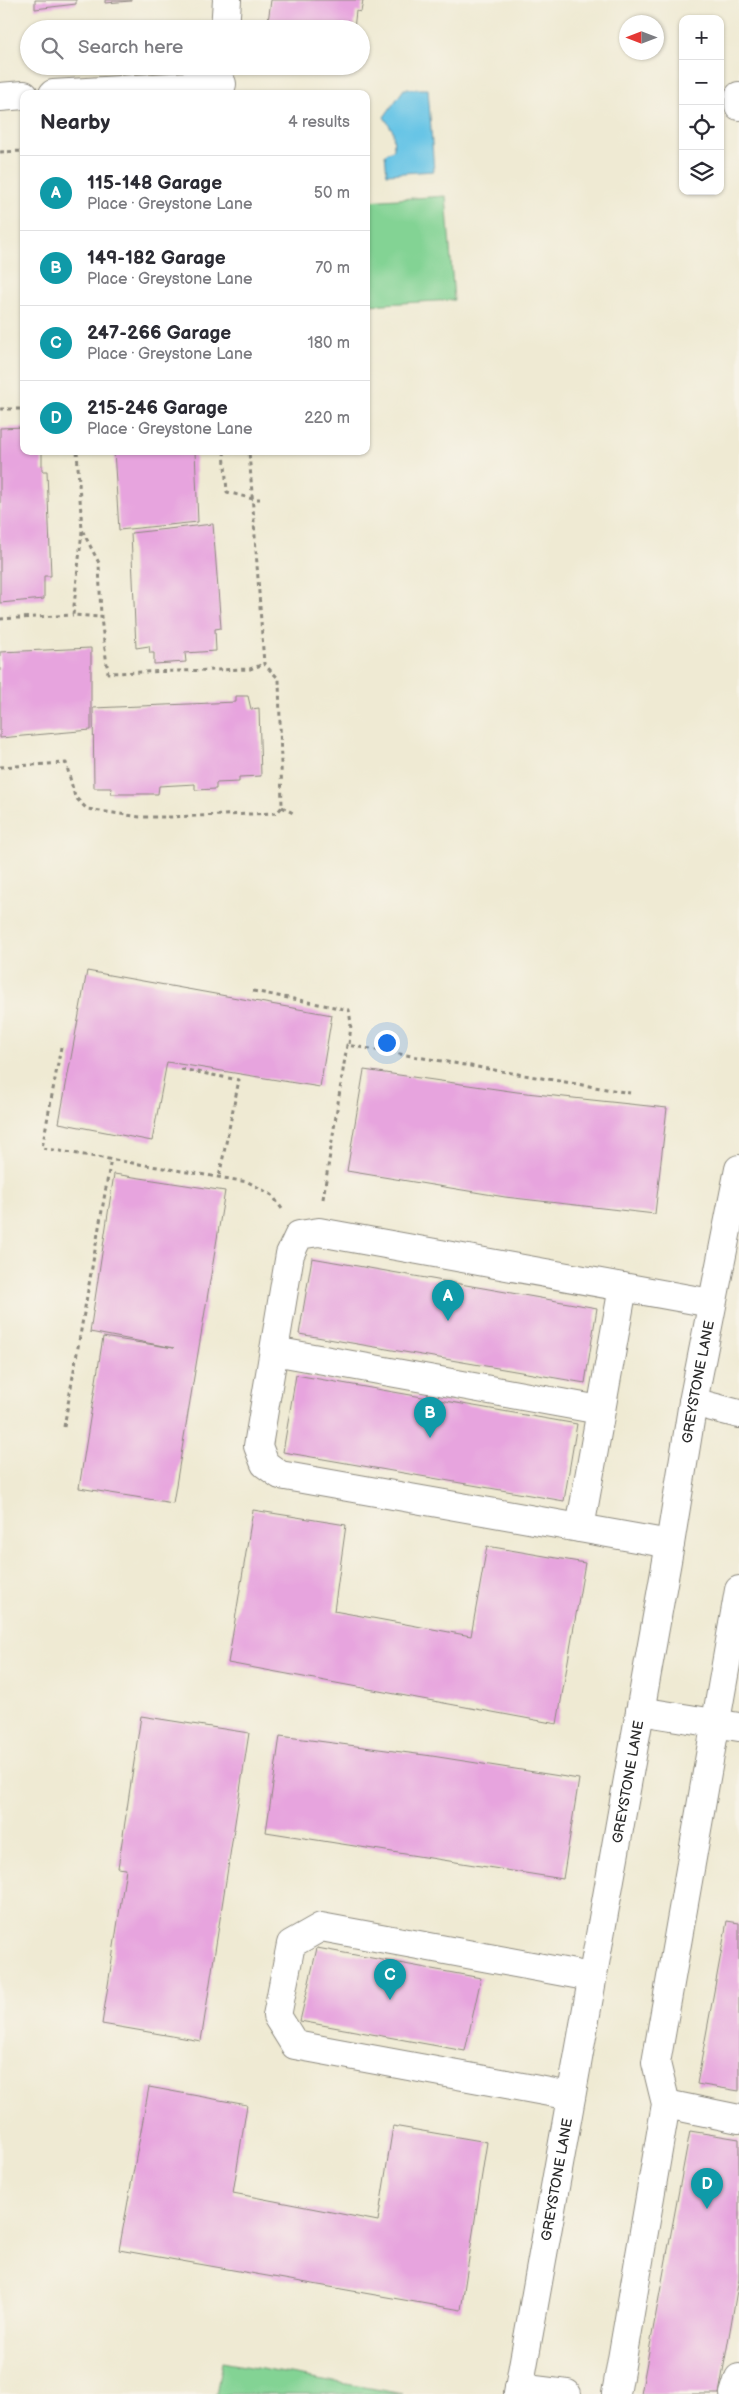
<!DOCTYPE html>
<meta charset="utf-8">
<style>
body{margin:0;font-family:"Balsamiq Sans",sans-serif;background:#f7f7f7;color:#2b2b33}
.controls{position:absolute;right:15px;top:15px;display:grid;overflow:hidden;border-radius:10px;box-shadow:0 1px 4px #0004}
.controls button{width:45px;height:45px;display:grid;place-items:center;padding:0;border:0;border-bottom:1px solid #e1e1e2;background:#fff;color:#2b2b33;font:25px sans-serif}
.compass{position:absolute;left:619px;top:15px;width:45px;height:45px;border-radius:50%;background:#fff;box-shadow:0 1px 4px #0004;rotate:270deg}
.you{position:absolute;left:386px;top:1042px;width:18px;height:18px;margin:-12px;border:4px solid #fff;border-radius:50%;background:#1a73e8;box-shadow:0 0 0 8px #1a73e833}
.badge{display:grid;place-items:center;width:32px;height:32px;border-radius:50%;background:#c8321e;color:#fff;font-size:16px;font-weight:700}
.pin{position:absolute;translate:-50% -41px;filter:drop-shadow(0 1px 2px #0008)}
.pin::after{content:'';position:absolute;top:26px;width:18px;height:15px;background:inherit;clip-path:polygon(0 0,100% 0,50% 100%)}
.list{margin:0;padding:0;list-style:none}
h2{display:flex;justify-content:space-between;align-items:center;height:65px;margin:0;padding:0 20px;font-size:21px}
h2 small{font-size:16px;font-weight:400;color:#7c7c81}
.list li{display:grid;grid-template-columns:32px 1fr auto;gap:15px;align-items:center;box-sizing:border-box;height:75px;padding:0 20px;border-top:1px solid #e1e1e2}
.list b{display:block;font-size:19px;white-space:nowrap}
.list p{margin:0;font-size:16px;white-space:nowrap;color:#7c7c81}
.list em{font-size:16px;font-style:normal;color:#7c7c81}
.icon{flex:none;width:28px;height:28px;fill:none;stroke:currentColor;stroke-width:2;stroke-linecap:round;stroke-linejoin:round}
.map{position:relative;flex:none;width:739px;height:2394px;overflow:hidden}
.search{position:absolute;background:#fff;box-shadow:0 1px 4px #0004;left:20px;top:20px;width:350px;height:55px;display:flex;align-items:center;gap:12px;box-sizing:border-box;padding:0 18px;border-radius:28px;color:#7c7c81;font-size:19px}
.panel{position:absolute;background:#fff;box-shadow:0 1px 4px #0004;left:20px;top:90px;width:350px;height:365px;border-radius:10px}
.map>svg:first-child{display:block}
</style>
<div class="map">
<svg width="739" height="2394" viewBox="0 0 739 2394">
<rect width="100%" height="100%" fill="#f7f3e8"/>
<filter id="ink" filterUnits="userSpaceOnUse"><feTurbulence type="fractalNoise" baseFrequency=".02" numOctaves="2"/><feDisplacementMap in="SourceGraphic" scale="10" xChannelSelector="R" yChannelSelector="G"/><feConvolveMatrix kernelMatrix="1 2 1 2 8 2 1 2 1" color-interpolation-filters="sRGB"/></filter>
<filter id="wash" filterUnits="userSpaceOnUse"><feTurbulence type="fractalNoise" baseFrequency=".0096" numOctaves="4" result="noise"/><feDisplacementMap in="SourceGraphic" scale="20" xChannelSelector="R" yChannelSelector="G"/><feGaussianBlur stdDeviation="1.12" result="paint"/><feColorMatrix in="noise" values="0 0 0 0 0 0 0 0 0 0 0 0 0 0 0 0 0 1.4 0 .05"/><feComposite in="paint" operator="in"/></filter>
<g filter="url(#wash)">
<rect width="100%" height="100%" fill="#efead3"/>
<path fill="#83d394" stroke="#577f60" d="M446,196L454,300L366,305V201Z
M222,2362L403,2394H216Z"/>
<path fill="#68c5e6" stroke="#4a7888" d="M404,89H428L434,171L387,174L385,154L394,149L393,131L384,117Z"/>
<g id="blocks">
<path fill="#e7a4de" d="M35,0H76V4L35,9Z
M105,0H131V1L105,3Z
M271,0H363L361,12L356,11L354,29H267Z
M24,427V451H42V471H47L51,576H44V599L0,603V428Z
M114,451H195L198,522L119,530Z
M213,524L221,628L215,629L216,651L185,653L186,662L154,664V653H150L149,646L136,648L131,533Z
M91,648V730L0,738V652Z
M236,696H248L251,709L259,708L261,776L239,777V782L216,783V789L195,790V784L159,786L158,794H111L112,788H94L93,708L236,702Z
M87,971L332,1015L320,1087L167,1062L152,1141L59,1123Z
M364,1070L517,1092L667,1108L655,1214L505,1197L347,1171Z
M114,1174L225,1191L173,1503L79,1488L103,1337L174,1348L90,1332Z
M312,1258L597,1308L585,1383L299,1334Z
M296,1375L577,1424L564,1501L283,1452Z
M253,1510L346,1525L334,1611L471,1636L487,1546L585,1563L557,1724L228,1663Z
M141,1716L249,1733L201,2041L102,2024L126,1869L118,1868Z
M280,1736L432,1756L579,1779L563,1879L266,1832Z
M727,1921L739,1923V2091L697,2084Z
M317,1948L481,1978L465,2051L300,2021Z
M149,2087L247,2105L233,2193L378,2221L393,2126L487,2142L461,2310L119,2250Z
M690,2131L739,2139V2279L719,2394H641Z"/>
</g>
</g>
<g filter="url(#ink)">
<use href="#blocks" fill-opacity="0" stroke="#8d8a7f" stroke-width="1"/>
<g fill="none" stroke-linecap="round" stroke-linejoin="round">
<defs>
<g id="minor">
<path d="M225,29L227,0"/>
<path d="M53,94L222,84"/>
<path d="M739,96V106"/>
<path d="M0,97L24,95"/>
<path d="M274,1351L600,1410"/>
<path d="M693,1402L739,1414"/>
<path d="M580,1528L623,1287"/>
<path d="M670,1544L280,1475L265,1464L258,1446L290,1254L299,1235L319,1232L711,1303"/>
<path d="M640,1711L739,1727"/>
<path d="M571,2096L295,2045L277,2016L291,1944L321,1927L591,1977"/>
<path d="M666,2104L739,2119"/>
<path d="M519,2388L567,2394"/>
<path id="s1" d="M518,2394L670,1544L693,1402L739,1169"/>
<path d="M616,2394L666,2104L656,2063L739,1590"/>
<path d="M734,2394L739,2378"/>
</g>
</defs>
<use href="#minor" stroke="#8d8a7f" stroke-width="30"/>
<path stroke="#8d8a7f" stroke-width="3" stroke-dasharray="4 4" stroke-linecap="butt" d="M0,152L24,151
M0,409H24
M77,451L82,530L99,563L101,618L108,673L250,669L264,664
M224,451L227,492L253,499H260
M82,531L73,615L101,617
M0,619L73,615
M0,767L66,763L75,797L87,809L140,817H170L277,813L282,807L279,679L264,664L249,451
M282,807L293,813
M253,991L349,1010L351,1024L349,1045
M61,1047L42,1148L248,1182L272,1195L282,1209
M181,1069L239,1080L219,1177
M323,1199L347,1045L630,1093
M64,1427L111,1159"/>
<use href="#minor" stroke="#fff" stroke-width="28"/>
</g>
</g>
<g text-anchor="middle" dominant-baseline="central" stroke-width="4" stroke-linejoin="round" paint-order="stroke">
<g font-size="14" fill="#2b2b2b" stroke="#f7f3e8">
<text stroke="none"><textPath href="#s1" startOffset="1028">GREYSTONE LANE</textPath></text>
<text stroke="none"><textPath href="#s1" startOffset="622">GREYSTONE LANE</textPath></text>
<text stroke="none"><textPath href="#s1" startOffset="218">GREYSTONE LANE</textPath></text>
</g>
</g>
</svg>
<div class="controls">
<button>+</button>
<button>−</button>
<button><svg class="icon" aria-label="locate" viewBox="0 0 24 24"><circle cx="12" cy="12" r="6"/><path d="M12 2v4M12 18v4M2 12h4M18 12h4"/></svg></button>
<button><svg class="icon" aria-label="layers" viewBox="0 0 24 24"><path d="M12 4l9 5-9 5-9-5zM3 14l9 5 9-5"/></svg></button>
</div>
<svg class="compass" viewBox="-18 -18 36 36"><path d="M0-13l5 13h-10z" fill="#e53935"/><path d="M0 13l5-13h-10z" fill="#7c7c81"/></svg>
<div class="you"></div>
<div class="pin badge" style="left:448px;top:1321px;background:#0f9aa8">A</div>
<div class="pin badge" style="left:430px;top:1438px;background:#0f9aa8">B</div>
<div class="pin badge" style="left:390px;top:2000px;background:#0f9aa8">C</div>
<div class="pin badge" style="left:707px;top:2209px;background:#0f9aa8">D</div>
<div class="search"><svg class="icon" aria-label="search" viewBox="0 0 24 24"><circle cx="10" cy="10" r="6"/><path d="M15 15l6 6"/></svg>Search here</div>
<section class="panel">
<h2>Nearby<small>4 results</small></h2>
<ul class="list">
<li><span class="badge" style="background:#0f9aa8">A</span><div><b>115-148 Garage</b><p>Place · Greystone Lane</p></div><em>50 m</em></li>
<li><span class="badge" style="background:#0f9aa8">B</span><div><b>149-182 Garage</b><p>Place · Greystone Lane</p></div><em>70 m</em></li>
<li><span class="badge" style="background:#0f9aa8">C</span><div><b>247-266 Garage</b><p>Place · Greystone Lane</p></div><em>180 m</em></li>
<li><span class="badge" style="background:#0f9aa8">D</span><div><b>215-246 Garage</b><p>Place · Greystone Lane</p></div><em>220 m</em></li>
</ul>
</section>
</div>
